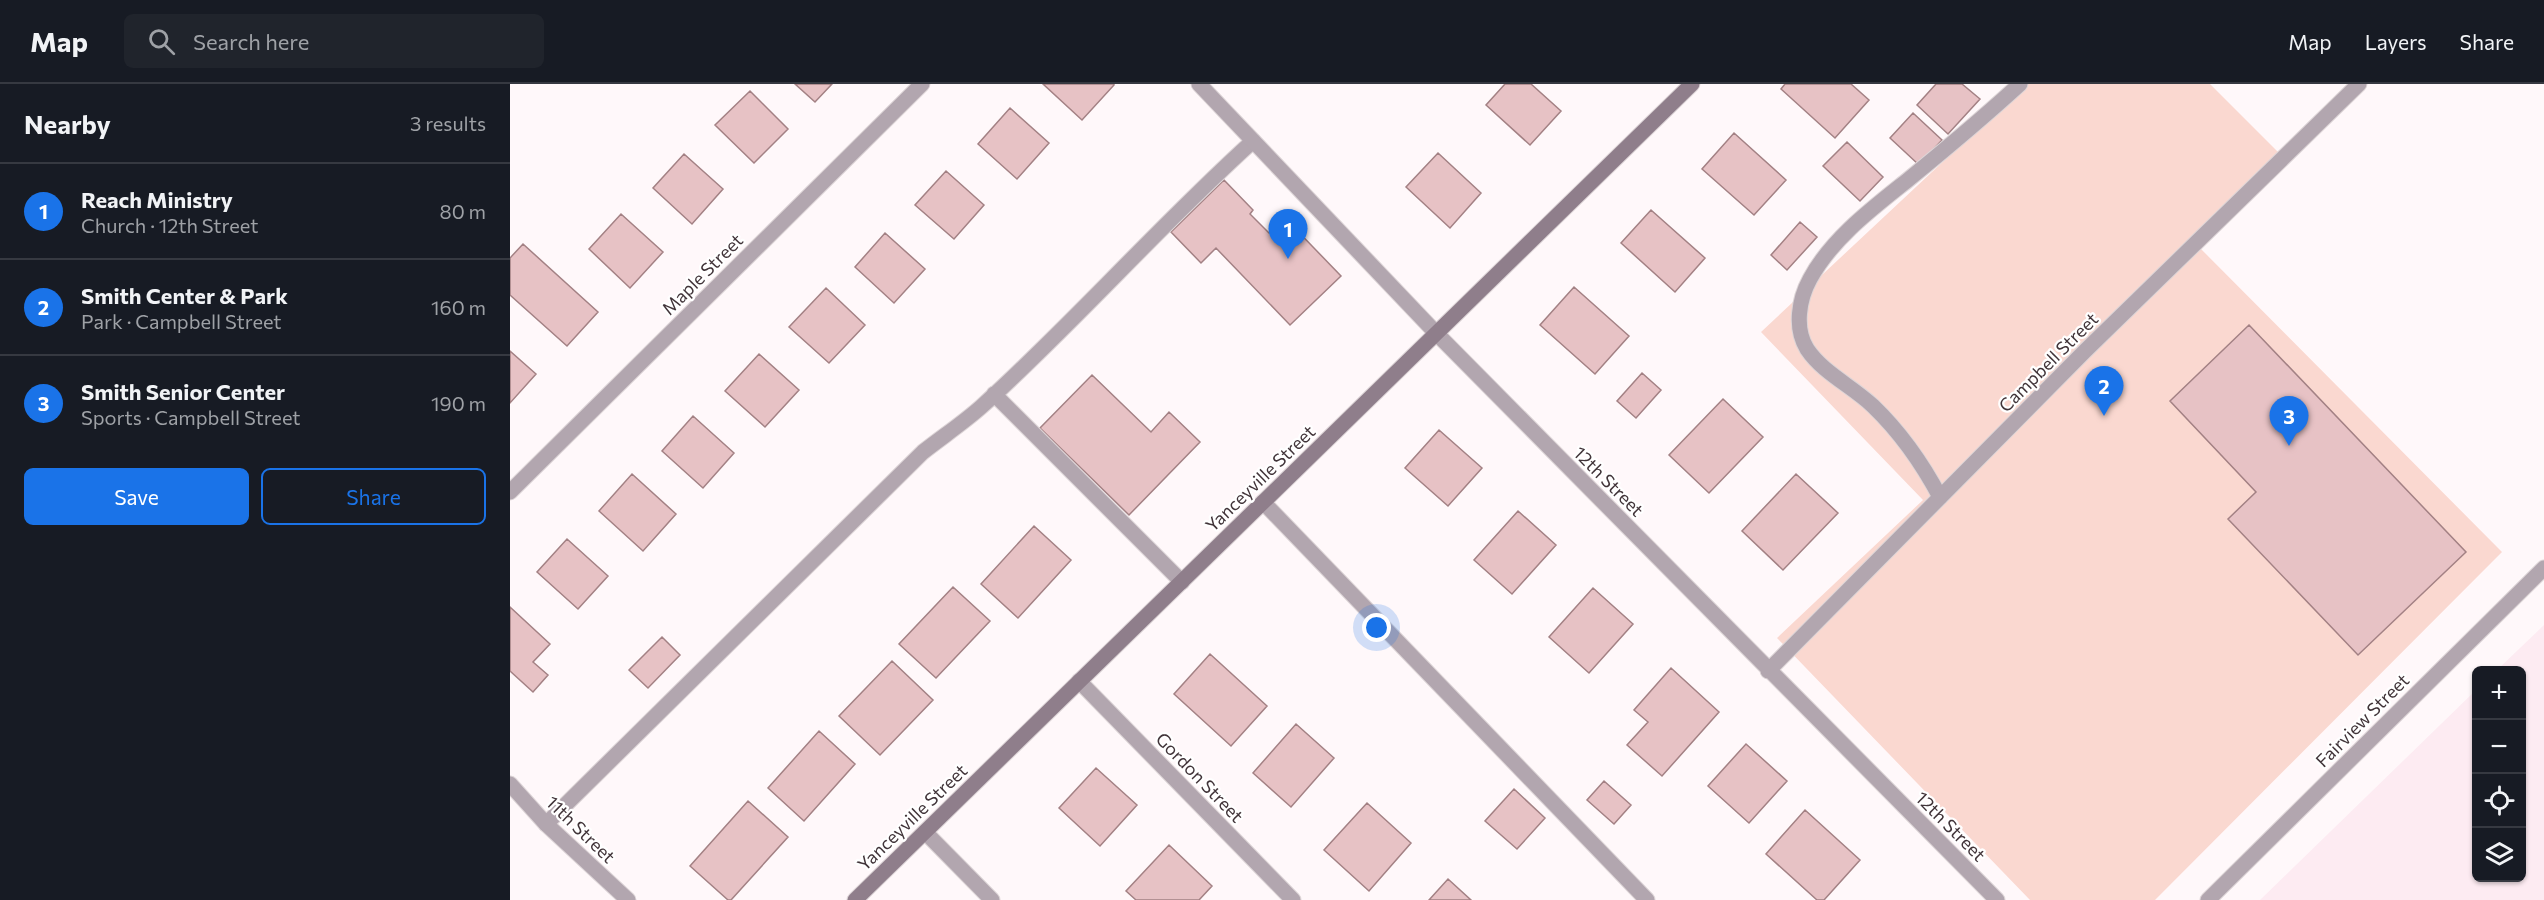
<!DOCTYPE html>
<meta charset="utf-8">
<style>
body{margin:0;font-family:Commissioner,sans-serif;background:#20242c;color:#f1f3f6}
.controls{position:absolute;right:18px;bottom:18px;display:grid;overflow:hidden;border-radius:9px;box-shadow:0 2px 4px #0004}
.controls button{width:54px;height:54px;display:grid;place-items:center;padding:0;border:0;border-bottom:2px solid #363941;background:#171b24;color:#f1f3f6;font:30px sans-serif}
.you{position:absolute;left:867px;top:544px;width:21px;height:21px;margin:-15px;border:4px solid #fff;border-radius:50%;background:#1a73e8;box-shadow:0 0 0 9px #1a73e833}
.badge{display:grid;place-items:center;width:39px;height:39px;border-radius:50%;background:#1a73e8;color:#fff;font-size:20px;font-weight:700}
.pin{position:absolute;translate:-50% -50px;filter:drop-shadow(0 2px 3px #0008)}
.pin::after{content:'';position:absolute;top:32px;width:21px;height:18px;background:inherit;clip-path:polygon(0 0,100% 0,50% 100%)}
.list{margin:0;padding:0;list-style:none}
h2{display:flex;justify-content:space-between;align-items:center;height:78px;margin:0;padding:0 24px;font-size:26px}
h2 small{font-size:20px;font-weight:400;color:#9ea1a6}
.list li{display:grid;grid-template-columns:39px 1fr auto;gap:18px;align-items:center;box-sizing:border-box;height:96px;padding:0 24px;border-top:2px solid #363941}
.list b{display:block;font-size:22px;white-space:nowrap}
.list p{margin:0;font-size:20px;white-space:nowrap;color:#9ea1a6}
.list em{font-size:20px;font-style:normal;color:#9ea1a6}
.actions{display:flex;gap:12px;padding:18px 24px}
.actions a{flex:1;padding:14px 0;border:2px solid #1a73e8;border-radius:9px;text-align:center;font-size:21px;color:#1a73e8}
.actions .main{background:#1a73e8;color:#fff}
.icon{flex:none;width:33px;height:33px;fill:none;stroke:currentColor;stroke-width:2;stroke-linecap:round;stroke-linejoin:round}
.map{position:relative;flex:none;width:2034px;height:816px;overflow:hidden}
header{display:flex;align-items:center;gap:36px;box-sizing:border-box;height:84px;padding:0 30px;background:#171b24;border-bottom:2px solid #363941}
header strong{font-size:28px}
nav{display:flex;gap:33px;margin-inline-start:auto;font-size:21px}
.search{width:420px;height:54px;background:#20242c;display:flex;align-items:center;gap:15px;box-sizing:border-box;padding:0 21px;border-radius:9px;color:#9ea1a6;font-size:22px}
main{display:flex}
aside{flex:1;background:#171b24}
.map>svg:first-child{display:block}
</style>
<header>
<strong>Map</strong>
<div class="search"><svg class="icon" aria-label="search" viewBox="0 0 24 24"><circle cx="10" cy="10" r="6"/><path d="M15 15l6 6"/></svg>Search here</div>
<nav><a>Map</a><a>Layers</a><a>Share</a></nav>
</header>
<main>
<aside>
<h2>Nearby<small>3 results</small></h2>
<ul class="list">
<li><span class="badge">1</span><div><b>Reach Ministry</b><p>Church · 12th Street</p></div><em>80 m</em></li>
<li><span class="badge">2</span><div><b>Smith Center &amp; Park</b><p>Park · Campbell Street</p></div><em>160 m</em></li>
<li><span class="badge">3</span><div><b>Smith Senior Center</b><p>Sports · Campbell Street</p></div><em>190 m</em></li>
</ul>
<div class="actions"><a class="main">Save</a><a>Share</a></div>
</aside>
<div class="map">
<svg width="2034" height="816" viewBox="0 0 2034 816">
<rect width="100%" height="100%" fill="#fff8fa"/>
<path fill="#fdebf2" d="M2034,541V816H1750L1966,606V794H2012V586H1987Z"/>
<path fill="#fad8d0" d="M1516,0H1700L1776,76L1689,163L1992,468L1645,816H1520L1267,554L1413,416L1251,248Z"/>
<path fill="#e7c2c5" stroke="#a38184" stroke-width="1.5" d="M285,0H322L305,18Z
M533,0H604V1L572,36Z
M995,0H1021L1051,27L1020,61L976,21Z
M1275,0H1341L1359,16L1325,54L1271,5Z
M1426,0H1452L1470,15L1438,50L1407,21Z
M240,7L278,45L244,79L205,41Z
M500,24L539,59L507,95L468,60Z
M1403,29L1432,56L1409,81L1380,54Z
M1224,49L1276,96L1244,131L1192,85Z
M1337,58L1373,93L1350,117L1313,82Z
M928,69L971,109L940,144L896,103Z
M174,70L213,105L182,140L143,104Z
M436,87L474,121L444,155L405,121Z
M714,96L743,126L740,130L759,149L775,134L831,192L780,241L706,164L691,179L661,148Z
M1141,126L1195,174L1165,208L1111,159Z
M111,130L153,168L120,204L79,165Z
M1290,138L1307,153L1277,186L1261,171Z
M375,149L415,185L384,219L345,183Z
M13,160L88,228L57,262L0,211V174Z
M1064,203L1119,252L1085,290L1030,241Z
M316,204L355,241L319,279L279,243Z
M1739,241L1956,468L1848,571L1718,435L1746,408L1660,317Z
M0,267L26,290L0,319Z
M249,270L289,306L255,343L215,307Z
M1132,289L1151,306L1126,334L1107,317Z
M582,291L641,348L659,328L690,358L619,431L530,344Z
M1213,315L1253,353L1199,409L1159,371Z
M183,332L224,369L193,404L152,367Z
M929,346L972,384L938,422L895,384Z
M122,390L166,430L133,467L89,427Z
M1286,390L1328,429L1273,486L1232,447Z
M1008,427L1046,461L1002,510L964,476Z
M524,442L561,476L508,534L471,500Z
M57,455L98,492L68,525L27,488Z
M443,503L480,537L426,594L389,560Z
M1083,504L1123,540L1079,589L1039,553Z
M0,523L40,560L23,578L38,591L23,608L0,587Z
M152,553L170,571L138,604L119,586Z
M700,570L757,622L721,662L664,610Z
M382,577L423,616L370,671L329,632Z
M1161,584L1209,628L1152,692L1117,661L1138,638L1124,626Z
M786,640L824,674L781,723L743,689Z
M309,647L345,680L294,737L258,704Z
M1236,660L1277,697L1239,739L1198,702Z
M586,684L627,721L590,762L549,724Z
M1094,697L1121,721L1104,740L1077,716Z
M1004,705L1035,734L1007,765L975,737Z
M238,717L278,753L221,816H218L180,782Z
M857,719L901,759L859,807L814,766Z
M1295,726L1350,776L1314,816H1307L1256,770Z
M659,761L702,802L689,816H626L616,807Z
M938,795L961,816H919Z"/>
<g fill="none" stroke-linecap="round" stroke-linejoin="round">
<defs>
<path id="service" d="M484,310L672,498
M1430,413C1412,379 1390,348 1363,322C1342,302 1313,289 1297,265C1284,244 1289,215 1300,195C1322,154 1364,123 1399,95C1437,64 1474,33 1510,0
M753,418L1137,816
M36,740L413,368C432,353 453,339 471,323C565,238 649,142 743,57
M415,748L482,816"/>
<path id="minor" d="M689,0L926,249L1487,816
M0,408L412,0
M1258,587L1575,267L1849,0
M569,597L783,816
M0,700L36,740L118,816
M1698,816L2034,484"/>
<path id="secondary" d="M345,816L1182,0"/>
</defs>
<use href="#service" stroke="#ddd5d7" stroke-width="17"/>
<use href="#minor" stroke="#ddd5d7" stroke-width="17"/>
<use href="#secondary" stroke="#ddd5d7" stroke-width="17"/>
<use href="#service" stroke="#b2a6af" stroke-width="15"/>
<use href="#minor" stroke="#b2a6af" stroke-width="15"/>
<use href="#secondary" stroke="#8f7e8b" stroke-width="15"/>
</g>
<g text-anchor="middle" dominant-baseline="central" stroke-width="4.5" stroke-linejoin="round" paint-order="stroke">
<g font-size="18" fill="#413439" stroke="#fff">
<text transform="translate(192 190) rotate(-45)">Maple Street</text>
<text transform="translate(1538 278) rotate(-45)">Campbell Street</text>
<text transform="translate(750 394) rotate(-44)">Yanceyville Street</text>
<text transform="translate(1099 397) rotate(45)">12th Street</text>
<text transform="translate(1852 636) rotate(-45)">Fairview Street</text>
<text transform="translate(690 693) rotate(46)">Gordon Street</text>
<text transform="translate(402 733) rotate(-44)">Yanceyville Street</text>
<text transform="translate(1441 742) rotate(45)">12th Street</text>
<text transform="translate(71 745) rotate(44)">11th Street</text>
</g>
</g>
</svg>
<div class="controls">
<button>+</button>
<button>−</button>
<button><svg class="icon" aria-label="locate" viewBox="0 0 24 24"><circle cx="12" cy="12" r="6"/><path d="M12 2v4M12 18v4M2 12h4M18 12h4"/></svg></button>
<button><svg class="icon" aria-label="layers" viewBox="0 0 24 24"><path d="M12 4l9 5-9 5-9-5zM3 14l9 5 9-5"/></svg></button>
</div>
<div class="you"></div>
<div class="pin badge" style="left:778px;top:175px">1</div>
<div class="pin badge" style="left:1594px;top:332px">2</div>
<div class="pin badge" style="left:1779px;top:362px">3</div>
</div>
</main>
